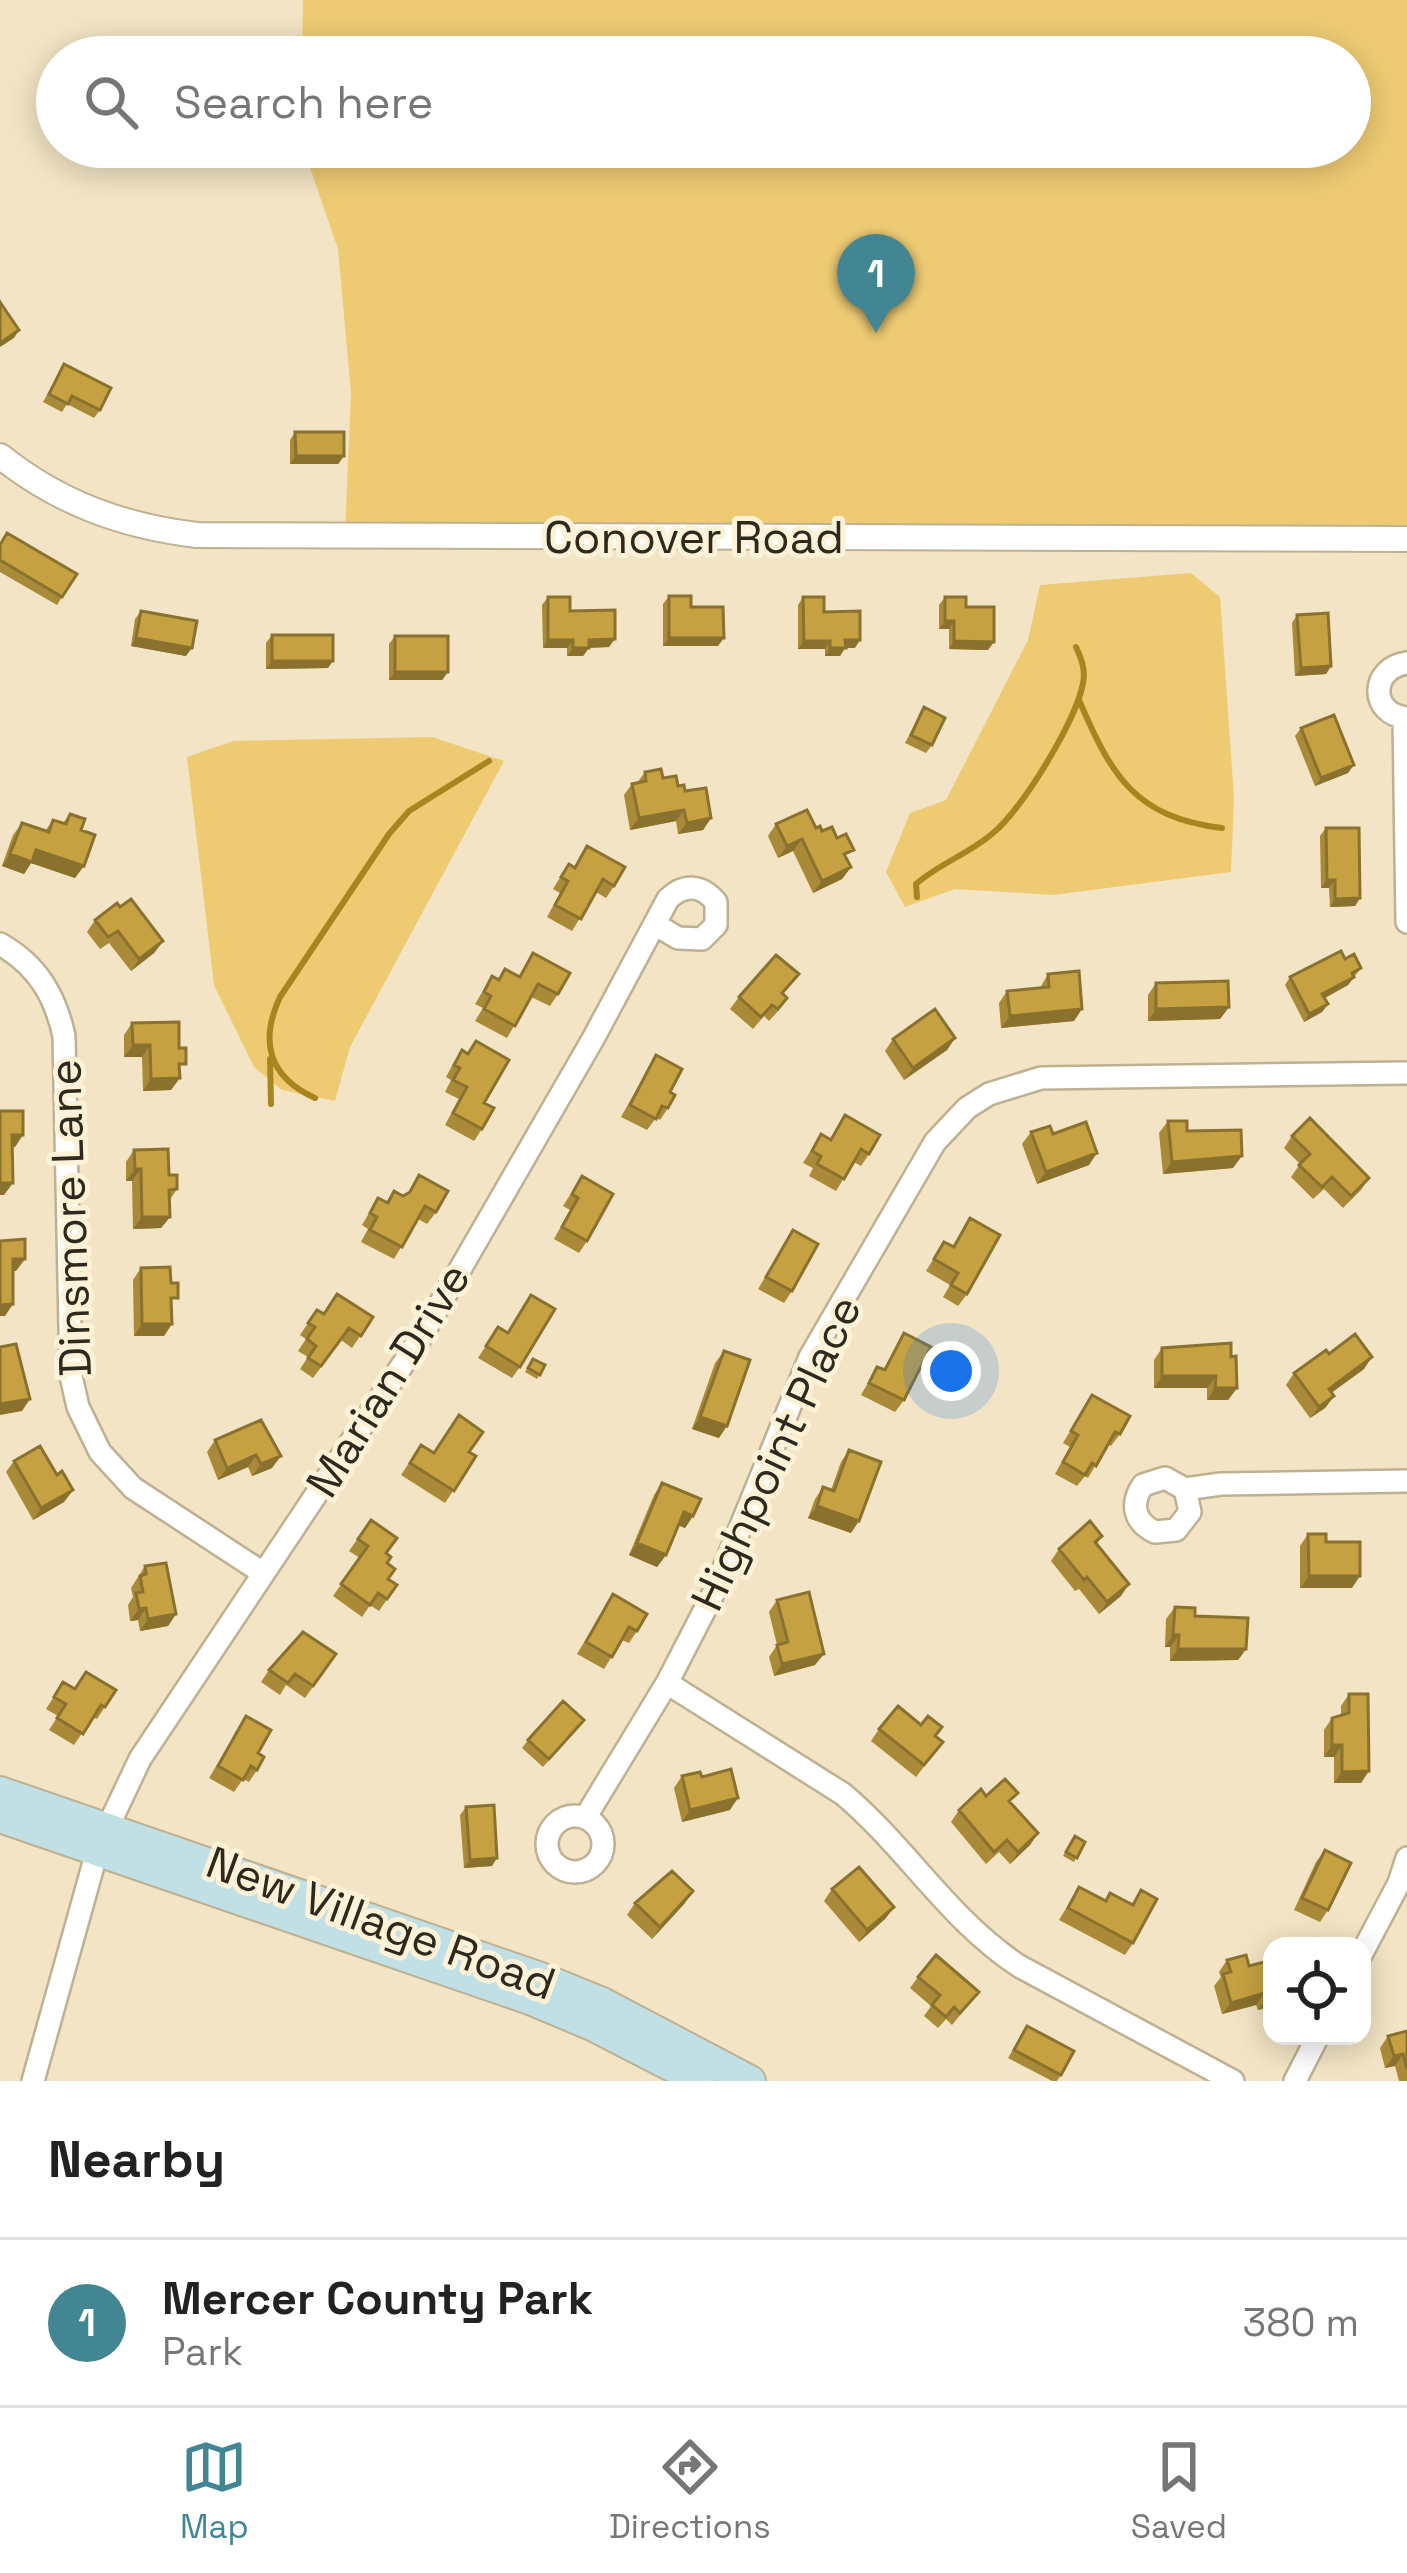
<!DOCTYPE html>
<style>
body{margin:0;font-family:"Space Grotesk",sans-serif;background:#f6f6f6;color:#222}
.controls{position:absolute;right:36px;bottom:36px;display:grid;overflow:hidden;border-radius:24px;box-shadow:0 6px 30px #0003}
.controls button{width:108px;height:108px;display:grid;place-items:center;padding:0;border:0;border-bottom:3px solid #e0e0e0;background:#fff;color:#222;font:60px sans-serif}
.you{position:absolute;left:951px;top:1371px;width:42px;height:42px;margin:-30px;border:9px solid #fff;border-radius:50%;background:#1a73e8;box-shadow:0 0 0 18px #1a73e833}
.badge{display:grid;place-items:center;width:78px;height:78px;border-radius:50%;background:#428694;color:#fff;font-size:39px;font-weight:700}
.pin{position:absolute;translate:-50% -99px;filter:drop-shadow(0 3px 6px #0008)}
.pin::after{content:'';position:absolute;top:63px;width:42px;height:36px;background:inherit;clip-path:polygon(0 0,100% 0,50% 100%)}
.list{margin:0;padding:0;list-style:none}
h2{display:flex;justify-content:space-between;align-items:center;height:156px;margin:0;padding:0 48px;font-size:51px}
h2 small{font-size:39px;font-weight:400;color:#767676}
.list li{display:grid;grid-template-columns:78px 1fr auto;gap:36px;align-items:center;box-sizing:border-box;height:168px;padding:0 48px;border-top:3px solid #e0e0e0}
.list b{display:block;font-size:45px;white-space:nowrap}
.list p{margin:0;font-size:39px;white-space:nowrap;color:#767676}
.list em{font-size:39px;font-style:normal;color:#767676}
.icon{flex:none;width:66px;height:66px;fill:none;stroke:currentColor;stroke-width:2;stroke-linecap:round;stroke-linejoin:round}
.map{position:relative;flex:none;width:1407px;height:2081px;overflow:hidden}
.search{position:absolute;background:#fff;box-shadow:0 6px 30px #0003;left:36px;right:36px;top:36px;height:132px;display:flex;align-items:center;gap:30px;box-sizing:border-box;padding:0 42px;border-radius:66px;color:#767676;font-size:45px}
.sheet{height:324px;background:#fff}
nav{display:flex;justify-content:space-around;align-items:center;box-sizing:border-box;height:168px;border-top:3px solid #e0e0e0;background:#fff;font-size:33px;color:#767676}
nav a{display:grid;justify-items:center;gap:6px}
nav .on{color:#428694}
.map>svg:first-child{display:block}
</style>
<div class="map">
<svg width="1407" height="2081" viewBox="0 0 1407 2081">
<rect width="100%" height="100%" fill="#f2e4c4"/>
<path fill="#eecb73" d="M303,0H1407V531L345,534L351,393L338,249L303,147H1350V57H302Z
M1191,573L1220,597L1234,798L1231,872L1053,895L955,889L905,907L886,872L910,813L946,800L1028,640L1040,585Z
M432,737L504,761L350,1047L335,1101L282,1090L254,1067L214,985L187,757L233,741Z"/>
<g fill="none" stroke-linecap="round" stroke-linejoin="round">
<path stroke="#a98520" stroke-width="6" d="M1079,700C1112,777 1135,817 1222,828
M917,897L916,884C940,863 969,854 993,833C1022,810 1077,719 1083,683C1086,670 1081,658 1076,647
M270,1059L271,1104
M315,1098C269,1077 259,1042 280,997L389,834L409,811L489,761"/>
<defs>
<path id="minor" d="M1407,663C1370,668 1369,714 1407,718
M1404,718L1407,922
M0,944C37,965 55,995 64,1036L71,1376L78,1407L100,1452L133,1488L263,1573
M1185,1489L1190,1512L1176,1530L1155,1532C1134,1522 1130,1504 1143,1485L1165,1478L1185,1489L1221,1484L1407,1481
M667,1683L843,1794C907,1848 949,1920 1019,1966L1233,2081
M547 1844a28 28 0 1 1 56 0a28 28 0 1 1-56 0Z
M585,1818L667,1683L714,1592L810,1357L935,1142L967,1108L989,1094L1041,1078L1407,1073
M1362,1953L1399,1883L1407,1858
M33,2081L98,1848L140,1759L421,1337L593,1039L668,899C684,884 701,884 716,902V925L702,939L678,938L656,925
M1295,2081L1318,2036"/>
<path id="tertiary" d="M0,456C59,503 122,526 197,535L1407,539"/>
<path id="secondary" d="M0,1792L538,1977L602,2003L750,2081
M0,1817L530,1999L592,2025L701,2081"/>
</defs>
<use href="#minor" stroke="#beb192" stroke-width="26"/>
<use href="#tertiary" stroke="#beb192" stroke-width="28"/>
<use href="#secondary" stroke="#beb192" stroke-width="34"/>
<use href="#minor" stroke="#fff" stroke-width="21"/>
<use href="#tertiary" stroke="#fff" stroke-width="24"/>
<use href="#secondary" stroke="#c0e0e6" stroke-width="30"/>
</g>
<path fill="#a98a39" d="M64,364L100,410L94,418L67,404L62,412L43,402Z
M295,432L344,456L338,464H290V440Z
M0,543L62,597L57,605L0,572Z
M669,596L691,607L718,646H663V604Z
M548,597L570,611L609,647L589,648L583,656H567V648H543L542,605Z
M803,597L824,612L855,648H845L840,656H825V649H798V605Z
M945,597L966,607L988,650L949,649V629H939V605Z
M141,611L186,656L131,646L135,619Z
M1297,615L1331,666L1326,674L1295,676L1292,623Z
M272,635L328,668L266,669V643Z
M395,636L448,672L442,680H389V644Z
M924,707L932,745L926,753L905,743Z
M1301,728L1348,773L1315,786L1295,736Z
M645,772L663,778L685,791L711,818L703,830L678,834L676,821L630,830L624,795L632,784L637,783Z
M70,814L81,830L75,878L31,863L24,874L2,866L13,835L22,823L45,831L53,820L63,823Z
M776,824L816,828L822,831L847,859L851,867L842,879L813,893L793,851L778,858L768,836Z
M1326,828L1360,898L1355,906L1330,907L1329,888H1321L1320,836Z
M587,846L614,886L606,898L596,892L572,931L547,917L560,893L553,889L561,876L569,864L574,867Z
M120,907L163,941L154,953L131,971L109,943L100,949L87,932L95,920Z
M533,953L558,994L550,1006L531,997L507,1038L475,1021L483,1008L475,1004L492,976L498,980L505,969L519,976Z
M1345,959L1361,968L1348,985L1325,998L1328,1004L1322,1012L1304,1022L1285,985L1290,977Z
M1048,974L1074,1021L1001,1028L999,1003L1007,991L1040,988Z
M1156,983L1229,1007L1220,1019L1148,1021V995Z
M790,986L783,994L779,1010L769,1021L764,1016L753,1029L730,1009L739,997Z
M132,1023L180,1073L171,1090L143,1091L142,1057H124V1035Z
M955,1038L947,1050L904,1080L885,1051L893,1039Z
M476,1041L484,1103L482,1129L474,1141L445,1125L459,1099L445,1092L451,1080L446,1077L454,1062L462,1050L467,1053Z
M656,1055L670,1092L668,1108L660,1120L656,1118L647,1130L621,1117Z
M845,1115L869,1154L861,1166L854,1162L836,1191L809,1176L813,1168L803,1163L821,1134L830,1139Z
M1168,1121L1187,1131L1233,1168L1163,1174L1159,1133Z
M1031,1132L1053,1134L1089,1165L1037,1184L1022,1144Z
M1292,1136L1369,1178L1361,1190L1343,1208L1324,1189L1313,1199L1291,1177L1300,1164L1284,1148Z
M134,1150L169,1175L177,1189L169,1201L170,1217L161,1228L133,1229L132,1181H126V1162Z
M419,1175L436,1212L427,1224L418,1219L394,1259L361,1242L368,1229L362,1225L378,1198L386,1202L394,1191L403,1196L407,1194Z
M582,1176L587,1241L579,1253L554,1239L570,1210L563,1206Z
M970,1218L967,1294L958,1306L943,1297L950,1285L926,1271L944,1242L952,1247Z
M793,1230L792,1291L784,1303L758,1289Z
M141,1268L172,1308L164,1336H134L133,1280Z
M317,1310L324,1314L373,1317L352,1348L341,1340L313,1378L300,1369L308,1357L298,1351L306,1339L300,1335Z
M498,1327L507,1333L520,1367L512,1378L478,1358Z
M904,1333V1400L895,1412L861,1395L877,1367L883,1370Z
M1162,1348L1231,1357L1237,1388L1228,1400H1207V1388H1154V1360Z
M724,1351L719,1438L692,1429L715,1363Z
M1329,1354L1364,1369L1331,1393L1334,1396L1325,1408L1310,1418L1286,1385L1294,1373Z
M533,1359L545,1365L537,1379L525,1372Z
M1092,1395L1120,1434L1111,1446L1108,1444L1088,1478L1085,1476L1077,1486L1055,1474L1070,1447L1063,1443Z
M261,1420L272,1468L252,1476L248,1467L218,1480L207,1452L215,1440Z
M421,1445L434,1453L469,1452L476,1456L445,1503L401,1475Z
M849,1450L851,1533L808,1518L815,1499L823,1487L831,1490L841,1462Z
M14,1461L57,1475L73,1490L64,1502L33,1520L6,1472Z
M662,1483L693,1516L685,1528L678,1525L666,1555L657,1567L629,1555L654,1495Z
M371,1520L387,1554L388,1579L397,1585L379,1611L370,1605L362,1617L333,1596L360,1558L349,1551Z
M1308,1534L1326,1542L1352,1588H1300V1546Z
M1102,1536L1097,1544L1121,1596L1099,1614L1079,1589L1075,1591L1051,1561L1059,1549Z
M145,1566L176,1614L168,1626L140,1631L138,1620L130,1621L128,1605L133,1597L131,1588Z
M613,1594L637,1631L629,1643L622,1640L604,1669L577,1654Z
M777,1600L815,1665L774,1676L769,1657L777,1645L769,1612Z
M1175,1607L1195,1616L1246,1649L1238,1660L1170,1661V1647H1165L1166,1619Z
M336,1654L305,1698L286,1685L280,1695L261,1682L269,1670Z
M63,1682L75,1689L116,1690L97,1719L93,1717L74,1745L49,1730L58,1716L46,1709Z
M1349,1694L1361,1783H1334V1757H1324V1730L1332,1718L1341,1716V1706Z
M246,1716L258,1753L257,1770L249,1782L243,1779L234,1792L209,1778Z
M584,1720L543,1767L522,1748L528,1740Z
M879,1729L943,1742L916,1777L871,1741Z
M682,1776L702,1777L730,1810L682,1822L674,1788Z
M986,1796L1011,1803L1038,1833L1030,1845L1010,1864L999,1852L986,1864L951,1822L959,1810Z
M466,1807L492,1866L464,1868L460,1815Z
M1075,1836L1085,1842L1074,1862L1063,1856Z
M1325,1850L1328,1910L1320,1922L1294,1910L1316,1862Z
M1079,1887L1105,1901L1110,1893L1132,1904L1141,1890L1133,1943L1125,1955L1059,1920Z
M832,1889L894,1907L885,1919L859,1942L824,1901Z
M635,1903H685L652,1939L627,1915Z
M1227,1960L1249,1966L1272,1960V2006L1258,2010L1256,2005L1222,2014L1214,1986L1221,1977L1219,1972Z
M918,1977L979,1992L952,2025L946,2019L938,2028L924,2016L931,2006L910,1988Z
M1027,2026L1061,2075L1057,2081H1052L1008,2058Z
M1407,2031V2081H1399L1395,2066L1385,2068L1380,2048L1388,2036Z"/>
<path fill="#8a712e" d="M19,330L14,338L0,347V343Z
M296,456H344L338,464H290Z
M945,621H954L949,629H939Z
M136,638L192,648L186,656L131,646Z
M669,638H724L718,646H663Z
M615,639L609,647L583,648L589,640Z
M548,640H573L567,648H543Z
M845,640H860L855,648H845L840,656H825L830,648Z
M804,641H830L825,649H798Z
M954,641L994,642L988,650L949,649Z
M573,648H589L583,656H567Z
M272,661H333L328,668L266,669Z
M1331,666L1326,674L1295,676L1301,668Z
M395,672H448L442,680H389Z
M1354,765L1348,773L1315,786L1321,778Z
M684,810L676,821L630,830L639,818Z
M711,818L703,830L678,834L687,823Z
M802,839L793,851L778,858L787,846Z
M36,850L84,866L75,878L31,863L24,874L2,866L10,854Z
M851,867L842,879L813,893L822,881Z
M1327,880H1335L1329,888H1321Z
M1360,898L1355,906L1330,907L1335,899Z
M163,941L154,953L131,971L139,959Z
M1354,977L1348,985L1317,1002L1322,994Z
M1328,1004L1322,1012L1304,1022L1309,1014Z
M1229,1007L1220,1019L1148,1021L1156,1009Z
M1082,1009L1074,1021L1001,1028L1010,1016Z
M955,1038L947,1050L904,1080L913,1068Z
M133,1045H150L142,1057H124Z
M180,1078L171,1090L143,1091L151,1079Z
M12,1135H23L15,1147H4Z
M1097,1153L1089,1165L1037,1184L1046,1172Z
M1242,1156L1233,1168L1163,1174L1172,1162Z
M135,1169H141L132,1181H126Z
M0,1183H13L4,1195H0Z
M142,1217H170L161,1228L133,1229Z
M13,1259H25L16,1271H5Z
M13,1304L5,1316H0V1305Z
M142,1324H172L164,1336H134Z
M1372,1357L1364,1369L1320,1401L1329,1389Z
M1162,1376H1216L1207,1388H1154Z
M1215,1388H1237L1228,1400H1207Z
M1334,1396L1325,1408L1310,1418L1319,1407Z
M30,1399L22,1411L0,1415V1404Z
M700,1417L727,1426L719,1438L692,1429Z
M256,1455L248,1467L218,1480L227,1468Z
M281,1456L272,1468L252,1476L261,1464Z
M73,1490L64,1502L33,1520L41,1508Z
M817,1506L859,1521L851,1533L808,1518Z
M684,1512L693,1516L685,1528L675,1524Z
M637,1543L666,1555L657,1567L629,1555Z
M1309,1576H1360L1352,1588H1300Z
M1129,1584L1121,1596L1099,1614L1107,1602Z
M146,1608L138,1620L130,1621L139,1609Z
M176,1614L168,1626L140,1631L148,1619Z
M1173,1635H1179L1170,1647H1165Z
M1178,1649H1246L1238,1660L1170,1661Z
M824,1654L815,1665L774,1676L782,1664Z
M1332,1745H1342L1334,1757H1324Z
M1369,1771L1361,1783H1334L1342,1772Z
M738,1798L730,1810L682,1822L690,1810Z
M1038,1833L1030,1845L1010,1864L1018,1852Z
M497,1858L492,1866L464,1868L470,1860Z
M693,1891L685,1903L652,1939L660,1927Z
M894,1907L885,1919L859,1942L867,1930Z
M1264,1993L1256,2005L1222,2014L1231,2003Z
M1272,1997V2006L1258,2010L1266,1999Z
M1403,2054L1395,2066L1385,2068L1394,2056Z"/>
<path fill="#c5a142" stroke="#8a712e" stroke-width="3" d="M0,302L19,330L0,343Z
M64,364L111,388L100,410L72,396L68,404L49,394Z
M295,432H344V456H296Z
M7,533L77,574L62,597L0,560V545Z
M669,596H691V607H723L724,638H669Z
M548,597H570V611L615,610V639L589,640V648H573V640H548Z
M803,597H824V612L860,611V640H845L846,648H830V641H804Z
M945,597H966V607H994V642L954,641V621H945Z
M141,611L197,621L192,648L136,638Z
M1328,613L1331,666L1301,668L1297,615Z
M272,635H333V661H272Z
M395,636H448V672H395Z
M924,707L945,718L932,745L911,735Z
M1334,715L1354,765L1321,778L1301,728Z
M661,769L663,778L676,776L678,786L684,785L685,791L706,788L711,818L687,823L684,810L639,818L632,784L646,781L645,772Z
M807,810L816,828L820,826L822,831L832,827L837,838L846,834L854,850L844,854L851,867L822,881L802,839L787,846L776,824Z
M70,814L85,819L81,830L95,835L84,866L36,850L32,862L10,854L22,823L49,832L53,820L66,824Z
M1326,828H1359L1360,898L1335,899V880H1327Z
M587,846L625,867L614,886L603,879L581,919L555,905L568,881L561,877L569,864L575,868Z
M131,899L163,941L139,959L118,931L108,937L95,920L117,903L120,907Z
M1341,951L1345,959L1354,954L1361,968L1352,973L1354,977L1322,994L1328,1004L1309,1014L1290,977Z
M533,953L570,973L558,994L538,984L515,1026L484,1009L491,996L484,992L492,976L499,980L505,969L520,977Z
M776,955L799,974L782,993L787,998L778,1009L772,1005L761,1017L739,997Z
M1079,971L1082,1009L1010,1016L1007,991L1049,987L1048,974Z
M1228,981L1229,1007L1156,1009V983Z
M935,1009L955,1038L913,1068L893,1039Z
M179,1022V1048H186V1064H179L180,1078L151,1079L150,1045H133L132,1023Z
M476,1041L509,1060L484,1103L494,1108L482,1129L453,1113L467,1087L453,1080L460,1068L454,1065L462,1050L468,1054Z
M656,1055L682,1069L670,1092L675,1095L668,1108L662,1106L656,1119L630,1105Z
M0,1111H23V1135H12L13,1183H0Z
M845,1115L880,1135L869,1154L861,1149L844,1179L817,1164L821,1156L812,1151L821,1134L831,1140Z
M1310,1118L1369,1178L1351,1196L1332,1177L1322,1187L1299,1165L1310,1154L1292,1136Z
M1168,1121H1187V1131L1241,1130L1242,1156L1172,1162Z
M1086,1122L1097,1153L1046,1172L1031,1132L1050,1126L1053,1134Z
M168,1149L169,1175H177V1189L169,1190L170,1217H142L141,1169H135L134,1150Z
M419,1175L448,1191L436,1212L425,1206L402,1247L370,1230L377,1217L370,1213L378,1198L388,1203L394,1191L403,1196L410,1192Z
M582,1176L613,1194L587,1241L562,1227L578,1198L572,1194Z
M970,1218L1000,1235L967,1294L951,1285L958,1273L934,1259L944,1242L954,1247Z
M793,1230L818,1244L792,1291L766,1277Z
M25,1239V1259H13V1304L0,1305V1241Z
M170,1267L171,1283H178V1298H171L172,1324H142L141,1268Z
M337,1294L373,1317L361,1336L349,1328L321,1366L308,1358L316,1346L307,1339L315,1327L308,1323L317,1310L324,1314Z
M531,1295L555,1309L520,1367L486,1346L498,1327L508,1333Z
M904,1333L931,1347L904,1400L869,1383L877,1367L885,1370Z
M1355,1334L1372,1357L1329,1389L1334,1396L1319,1407L1294,1373L1326,1350L1329,1354Z
M1231,1343V1357L1236,1356L1237,1388H1215L1216,1376H1162V1348Z
M16,1344L30,1399L0,1404V1347Z
M724,1351L750,1360L727,1426L700,1417Z
M533,1359L545,1365L540,1375L528,1368Z
M1092,1395L1130,1416L1120,1434L1115,1432L1096,1466L1092,1463L1085,1475L1063,1462L1078,1435L1071,1431Z
M459,1415L483,1432L469,1452L476,1456L454,1491L410,1463L421,1445L434,1453Z
M261,1420L281,1456L261,1464L256,1455L227,1468L215,1440Z
M40,1446L57,1475L62,1471L73,1490L41,1508L14,1461Z
M849,1450L881,1462L859,1521L817,1506L823,1487L834,1491Z
M662,1483L701,1499L693,1516L684,1512L666,1555L637,1543Z
M371,1520L397,1538L386,1553L391,1557L387,1563L395,1569L388,1579L397,1585L387,1599L378,1593L370,1605L341,1584L368,1546L358,1539Z
M1090,1521L1102,1536L1095,1542L1129,1584L1107,1602L1087,1577L1084,1580L1059,1549Z
M1308,1534H1326V1542H1360V1576H1309Z
M166,1563L176,1614L148,1619L146,1608L139,1609L136,1593L143,1592L140,1576L146,1574L145,1566Z
M809,1592L824,1654L782,1664L777,1645L788,1642L777,1600Z
M613,1594L647,1614L637,1631L629,1627L612,1657L586,1642Z
M1175,1607L1195,1608V1616L1248,1618L1246,1649H1178L1179,1635H1173Z
M303,1632L336,1654L313,1686L295,1674L288,1683L269,1670Z
M86,1672L116,1690L105,1707L101,1705L83,1734L57,1718L66,1704L54,1697L63,1682L75,1689Z
M1349,1694H1368L1369,1771L1342,1772V1745H1332V1718L1349,1713Z
M563,1701L584,1720L549,1759L528,1740Z
M898,1706L921,1725L928,1716L942,1727L935,1736L943,1742L924,1765L879,1729Z
M246,1716L271,1730L258,1753L264,1757L257,1770L251,1766L243,1780L218,1766Z
M731,1769L738,1798L690,1810L682,1776L700,1772L702,1777Z
M1005,1779L1018,1793L1009,1801L1038,1833L1018,1852L1007,1840L994,1852L959,1810L981,1789L986,1796Z
M494,1805L497,1858L470,1860L466,1807Z
M1075,1836L1085,1842L1077,1858L1066,1852Z
M1325,1850L1351,1863L1328,1910L1302,1898Z
M859,1867L894,1907L867,1930L832,1889Z
M672,1871L693,1891L660,1927L635,1903Z
M1079,1887L1106,1901L1110,1893L1133,1905L1141,1890L1157,1899L1133,1943L1068,1908Z
M936,1955L979,1992L960,2013L954,2007L946,2017L932,2005L940,1995L918,1977Z
M1246,1955L1249,1966L1272,1960V1997L1266,1999L1264,1993L1231,2003L1223,1974L1231,1972L1227,1960Z
M1027,2026L1074,2051L1061,2075L1014,2050Z
M1407,2031V2069L1403,2054L1394,2056L1388,2036Z"/>
<g text-anchor="middle" dominant-baseline="central" stroke-width="10" stroke-linejoin="round" paint-order="stroke">
<g font-size="45" fill="#2e291d" stroke="#fdf2d8">
<text x="694" y="537">Conover Road</text>
<text transform="translate(70 1218) rotate(-92)">Dinsmore Lane</text>
<text transform="translate(388 1380) rotate(-58)">Marian Drive</text>
<text transform="translate(776 1453) rotate(-65)">Highpoint Place</text>
<text transform="translate(381 1923) rotate(20)">New Village Road</text>
</g>
</g>
</svg>
<div class="controls">
<button><svg class="icon" aria-label="locate" viewBox="0 0 24 24"><circle cx="12" cy="12" r="6"/><path d="M12 2v4M12 18v4M2 12h4M18 12h4"/></svg></button>
</div>
<div class="you"></div>
<div class="pin badge" style="left:876px;top:333px">1</div>
<div class="search"><svg class="icon" aria-label="search" viewBox="0 0 24 24"><circle cx="10" cy="10" r="6"/><path d="M15 15l6 6"/></svg>Search here</div>
</div>
<section class="sheet">
<h2>Nearby<small></small></h2>
<ul class="list">
<li><span class="badge">1</span><div><b>Mercer County Park</b><p>Park</p></div><em>380 m</em></li>
</ul>
</section>
<nav>
<a class="on"><svg class="icon" aria-label="map" viewBox="0 0 24 24"><path d="M3 6l6-2 6 2 6-2v14l-6 2-6-2-6 2zM9 4v14M15 6v14"/></svg>Map</a>
<a><svg class="icon" aria-label="directions" viewBox="0 0 24 24"><path d="M12 3l9 9-9 9-9-9zM9 14v-3h6M13 9l2 2-2 2"/></svg>Directions</a>
<a><svg class="icon" aria-label="saved" viewBox="0 0 24 24"><path d="M7 4h10v16l-5-4-5 4z"/></svg>Saved</a>
</nav>
